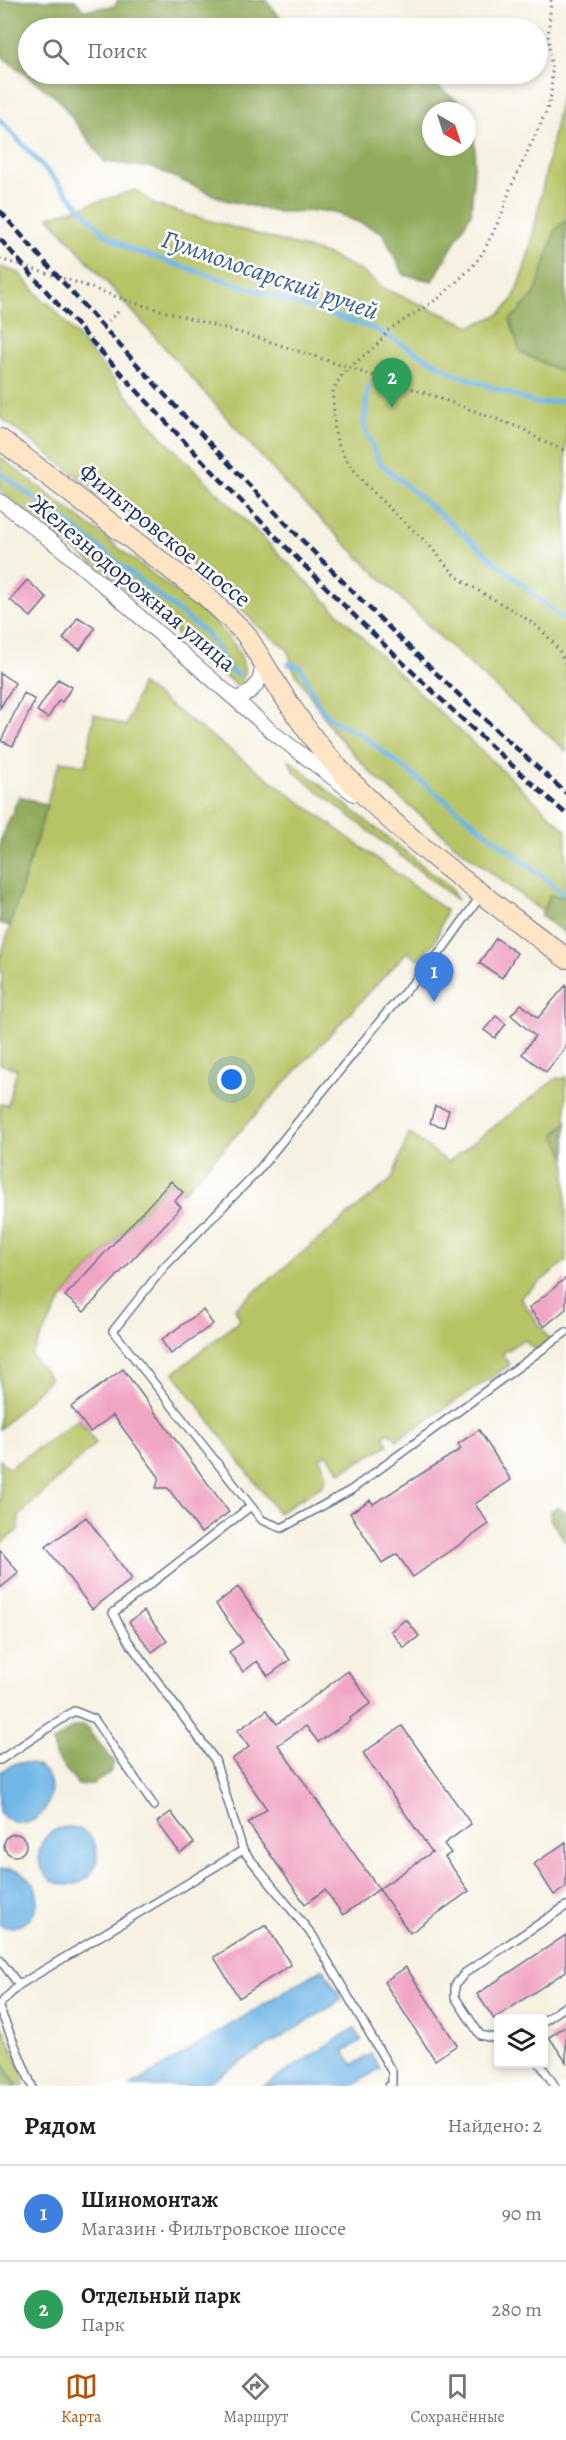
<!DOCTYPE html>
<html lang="ru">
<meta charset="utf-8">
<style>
body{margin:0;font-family:Alegreya,serif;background:#f2f2f2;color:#202124}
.controls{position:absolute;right:18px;bottom:18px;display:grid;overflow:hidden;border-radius:6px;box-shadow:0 3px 9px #0003}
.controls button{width:54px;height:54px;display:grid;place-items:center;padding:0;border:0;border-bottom:2px solid #e0e0e0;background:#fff;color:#202124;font:30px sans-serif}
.compass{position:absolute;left:422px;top:102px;width:54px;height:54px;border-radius:50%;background:#fff;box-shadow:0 3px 9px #0003;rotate:141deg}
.you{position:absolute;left:232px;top:1080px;width:21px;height:21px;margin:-15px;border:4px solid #fff;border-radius:50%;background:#1a73e8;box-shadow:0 0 0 9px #1a73e833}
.badge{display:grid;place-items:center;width:39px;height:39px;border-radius:50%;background:#b45309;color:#fff;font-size:20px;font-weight:700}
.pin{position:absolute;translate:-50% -50px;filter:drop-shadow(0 2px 3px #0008)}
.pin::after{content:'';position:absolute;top:32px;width:21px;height:18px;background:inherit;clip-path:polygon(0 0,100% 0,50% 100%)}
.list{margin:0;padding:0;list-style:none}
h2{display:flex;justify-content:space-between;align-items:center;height:78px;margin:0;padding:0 24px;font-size:26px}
h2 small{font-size:20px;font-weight:400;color:#757577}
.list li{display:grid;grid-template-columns:39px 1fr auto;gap:18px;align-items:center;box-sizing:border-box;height:96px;padding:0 24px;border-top:2px solid #e0e0e0}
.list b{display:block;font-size:22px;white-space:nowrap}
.list p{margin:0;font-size:20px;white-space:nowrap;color:#757577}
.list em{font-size:20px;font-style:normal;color:#757577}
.icon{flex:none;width:33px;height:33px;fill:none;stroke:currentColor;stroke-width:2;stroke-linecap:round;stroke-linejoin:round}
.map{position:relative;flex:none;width:566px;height:2086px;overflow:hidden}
.search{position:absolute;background:#fff;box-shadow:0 3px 9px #0003;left:18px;right:18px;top:18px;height:66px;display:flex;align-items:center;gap:15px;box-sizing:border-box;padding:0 21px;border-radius:33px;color:#757577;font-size:22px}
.sheet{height:270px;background:#fff}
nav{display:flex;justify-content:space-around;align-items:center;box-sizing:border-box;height:84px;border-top:2px solid #e0e0e0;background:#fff;font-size:16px;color:#757577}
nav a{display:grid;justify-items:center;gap:3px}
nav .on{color:#b45309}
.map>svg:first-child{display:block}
</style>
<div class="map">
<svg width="566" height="2086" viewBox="0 0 566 2086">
<rect width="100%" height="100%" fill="#fff"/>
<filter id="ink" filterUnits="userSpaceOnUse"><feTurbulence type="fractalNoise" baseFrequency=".0167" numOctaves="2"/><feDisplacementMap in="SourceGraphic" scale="12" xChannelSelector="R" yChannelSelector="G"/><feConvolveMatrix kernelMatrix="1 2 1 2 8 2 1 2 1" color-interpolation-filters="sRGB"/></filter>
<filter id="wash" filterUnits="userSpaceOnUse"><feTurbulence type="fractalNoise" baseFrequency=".008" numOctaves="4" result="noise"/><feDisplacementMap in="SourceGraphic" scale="24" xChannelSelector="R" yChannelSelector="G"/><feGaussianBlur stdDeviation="1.35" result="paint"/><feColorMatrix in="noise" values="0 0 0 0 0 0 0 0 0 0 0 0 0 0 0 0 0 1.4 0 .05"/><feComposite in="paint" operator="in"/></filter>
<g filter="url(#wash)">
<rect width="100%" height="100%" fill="#f6f1e1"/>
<path fill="#b7c466" stroke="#697a62" stroke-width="1.5" d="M566,73V751L441,638L290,489L49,217L135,190L155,205L326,254L361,271L387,290L471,326L500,314L512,301L521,280L532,240Z
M0,267L19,273L45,303L48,302L164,439L396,671L566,830V897L550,895L543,912L460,849L372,774L333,731L293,669L288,650L256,625L247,614L199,570L0,417Z
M0,457L214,621C230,638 251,659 242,685L238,687L110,577L0,491Z
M141,684L446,910L436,940L418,960L407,952L183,1192L171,1181L65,1295L31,1355L50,1378L0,1429V1104L8,1105L17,1069L0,1064L2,977L0,959L47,805L53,779L61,761L86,765L94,714L126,726Z
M288,759L450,887L457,900L305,781L294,771Z
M566,1077V1261L520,1298L550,1340L535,1351L524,1339L502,1354L510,1365L397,1440L389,1432L384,1436L388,1445L341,1472L327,1454L320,1458L327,1476L322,1486L278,1513L174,1373L240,1320L235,1308L392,1179L409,1133L448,1162L557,1078L563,1079Z
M79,1419L96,1443L25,1510L19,1517L18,1530L0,1544V1460L9,1468Z
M0,2025L5,2031L22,2071L24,2086H18L0,2059Z"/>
<path fill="#91aa5b" stroke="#566c5c" stroke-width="1.5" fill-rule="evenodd" d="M0,0H75L83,10L115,6L118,0H266L289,28H28V74H420L471,111L475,150L471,213L433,281L404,275L382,232L331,211L279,212L225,200L154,168L105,162L58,99L5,59L0,51ZM431,111H467V147H431Z
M566,220V374L520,352L510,320L535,294L556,229Z
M19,796L47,805L10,926L0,923V842Z
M550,895L566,897V934L541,916Z
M566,1123V1158L555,1134Z
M558,1507L566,1513V1542L550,1519L551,1511Z
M84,1725L114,1762L110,1773L93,1784L78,1785L55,1756L53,1742L73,1727Z
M0,2059L18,2086H0Z"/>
<path fill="#70b6e7" stroke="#4672a2" stroke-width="1.5" d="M16,1763C81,1759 42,1854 0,1813V1772Z
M39 1856a29 29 0 1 1 58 0a29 29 0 1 1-58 0Z
M11,1869C54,1879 40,1936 0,1926V1870Z
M323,1968L342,2000L202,2086H131Z
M354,2028L362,2040L344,2051L353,2065L371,2054L380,2068L353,2086H264Z"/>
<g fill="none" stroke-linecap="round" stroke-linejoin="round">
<path stroke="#70b6e7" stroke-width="5" d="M0,120L105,234L132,250L375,329L453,373L538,404L566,400
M368,386L364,426L379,462L566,622
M0,473L63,519L208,635L232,672L238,675
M289,664L301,667L320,707L332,720L362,735L566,895"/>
</g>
<g id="blocks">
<path fill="#f0a5c2" d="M27,580L47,598L31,617L10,600Z
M78,617L95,628L80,650L63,639Z
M0,673L15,683L0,708Z
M58,679L72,687L62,702L59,700L48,718L37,711Z
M24,693L35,700L13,746L1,741Z
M496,938L517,953L502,978L479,963Z
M566,985V1047L546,1072L522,1054L535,1036L511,1015L521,1004L538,1018Z
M496,1016L506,1024L495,1038L484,1030Z
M435,1106L449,1110L444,1127L430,1123Z
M171,1181L183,1192L175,1201L181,1207L84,1312L65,1296Z
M566,1278V1309L544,1327L529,1308Z
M203,1310L213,1324L171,1354L161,1340Z
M123,1369L229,1512L201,1533L168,1488H156L159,1477L113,1415L90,1432L71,1407Z
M479,1430L511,1480L475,1504L489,1524L413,1577L397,1554L382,1563L350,1513L370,1500L373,1504L461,1449L458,1444Z
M86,1517L132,1579L92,1609L46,1547Z
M0,1550L19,1573L0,1588Z
M238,1587L290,1660L268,1676L257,1661L243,1672L229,1652L243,1642L216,1604Z
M144,1611L167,1641L152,1652L129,1622Z
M406,1619L419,1636L404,1648L391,1631Z
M348,1671L371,1703L349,1719L351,1720L318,1742L306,1726L278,1745L379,1889L343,1915L325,1890L305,1904L248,1823L267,1809L232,1759L249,1747L237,1731L267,1710L277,1724Z
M402,1726L471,1824L444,1844L451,1853L445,1857L469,1891L410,1933L379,1889L432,1852L363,1753Z
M171,1812L194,1843L180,1853L157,1822Z
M4 1845a11 11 0 1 1 22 0a11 11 0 1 1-22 0Z
M566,1842V1887L554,1895L534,1864Z
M266,1925L291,1965L239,1998L214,1957Z
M566,1935V1971L494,2019L477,1994Z
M406,1967L457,2045L435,2060L384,1982Z
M566,2026V2062L549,2037Z"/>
</g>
</g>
<g filter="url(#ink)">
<use href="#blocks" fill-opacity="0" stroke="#68738c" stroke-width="1.5"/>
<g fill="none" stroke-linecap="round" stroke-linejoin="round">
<defs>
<path id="lane" d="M480,897L442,950L388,1011L257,1172L164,1267L113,1331L262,1520L282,1528L351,1490L566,1332
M0,1760L74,1711L94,1719L154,1806
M243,1850L313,1936L392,2072V2084L389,2086
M0,1960L19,1985
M0,2004L19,1985L243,1850L215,1760L128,1641L113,1613L251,1506
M0,2010L32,2086
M544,2021L566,2006
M498,2039L480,2035L455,1997V1985L465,1973L566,1906
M540,2064L555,2086"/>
<path id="street" d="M0,501L64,551L275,734L354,794
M236,699C254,692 263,682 262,661"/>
<path id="secondary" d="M0,439L205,595L245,633C272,676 298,723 332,761C400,838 485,896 566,958"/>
</defs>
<use href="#lane" stroke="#68738c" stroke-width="10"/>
<use href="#street" stroke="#68738c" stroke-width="16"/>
<use href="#secondary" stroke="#68738c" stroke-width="22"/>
<path stroke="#68738c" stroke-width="3" stroke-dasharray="1.5 4.5" stroke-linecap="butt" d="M551,0L548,38L552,73L551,95L547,110L510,189L502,214L483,253L471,268L439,298L387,331C374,356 342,363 333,392C332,398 334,408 334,414C335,422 334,430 336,437C344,472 401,518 427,543C438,554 447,568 458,577C495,605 548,619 566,665
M0,259L81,284L128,301L262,339L434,396L523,429L542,441L566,451
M108,321L121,309"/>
<use href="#lane" stroke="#fff" stroke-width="7"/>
<use href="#street" stroke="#fff" stroke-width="14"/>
<use href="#secondary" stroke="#fde5c5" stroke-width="20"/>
<path stroke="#1b2f5e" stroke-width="4.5" stroke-dasharray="9 4.5" stroke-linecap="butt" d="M0,211C179,415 363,613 566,793
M0,239C178,441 365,635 566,814"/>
</g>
</g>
<g text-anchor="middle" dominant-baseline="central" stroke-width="5" stroke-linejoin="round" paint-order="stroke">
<g font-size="24" fill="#1b2f5e" stroke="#fff">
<text transform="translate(165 535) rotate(39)">Фильтровское шоссе</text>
<text transform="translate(133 583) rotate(40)">Железнодорожная улица</text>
</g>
<g font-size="26" font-style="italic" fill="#395e8e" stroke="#fff">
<text transform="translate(270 275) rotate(19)">Гуммолосарский ручей</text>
</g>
</g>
</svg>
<div class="controls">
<button><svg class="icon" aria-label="layers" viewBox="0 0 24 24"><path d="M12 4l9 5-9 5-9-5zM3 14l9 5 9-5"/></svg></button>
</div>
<svg class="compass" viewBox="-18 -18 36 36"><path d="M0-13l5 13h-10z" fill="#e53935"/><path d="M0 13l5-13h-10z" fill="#757577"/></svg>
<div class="you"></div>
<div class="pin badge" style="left:434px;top:1002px;background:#3f7fe0">1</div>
<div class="pin badge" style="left:392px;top:408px;background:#2e9e5b">2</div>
<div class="search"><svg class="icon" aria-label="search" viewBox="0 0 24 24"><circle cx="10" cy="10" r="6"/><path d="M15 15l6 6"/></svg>Поиск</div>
</div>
<section class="sheet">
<h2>Рядом<small>Найдено: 2</small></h2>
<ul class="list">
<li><span class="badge" style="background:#3f7fe0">1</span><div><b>Шиномонтаж</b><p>Магазин · Фильтровское шоссе</p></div><em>90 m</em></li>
<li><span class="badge" style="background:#2e9e5b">2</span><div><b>Отдельный парк</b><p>Парк</p></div><em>280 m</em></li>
</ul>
</section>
<nav>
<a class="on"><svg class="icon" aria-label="map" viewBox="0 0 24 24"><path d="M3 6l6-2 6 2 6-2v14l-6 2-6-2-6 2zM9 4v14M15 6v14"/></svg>Карта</a>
<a><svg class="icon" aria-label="directions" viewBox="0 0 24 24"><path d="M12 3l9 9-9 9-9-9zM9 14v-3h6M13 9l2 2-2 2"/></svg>Маршрут</a>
<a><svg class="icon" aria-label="saved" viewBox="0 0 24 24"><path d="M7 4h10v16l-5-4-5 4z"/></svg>Сохранённые</a>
</nav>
